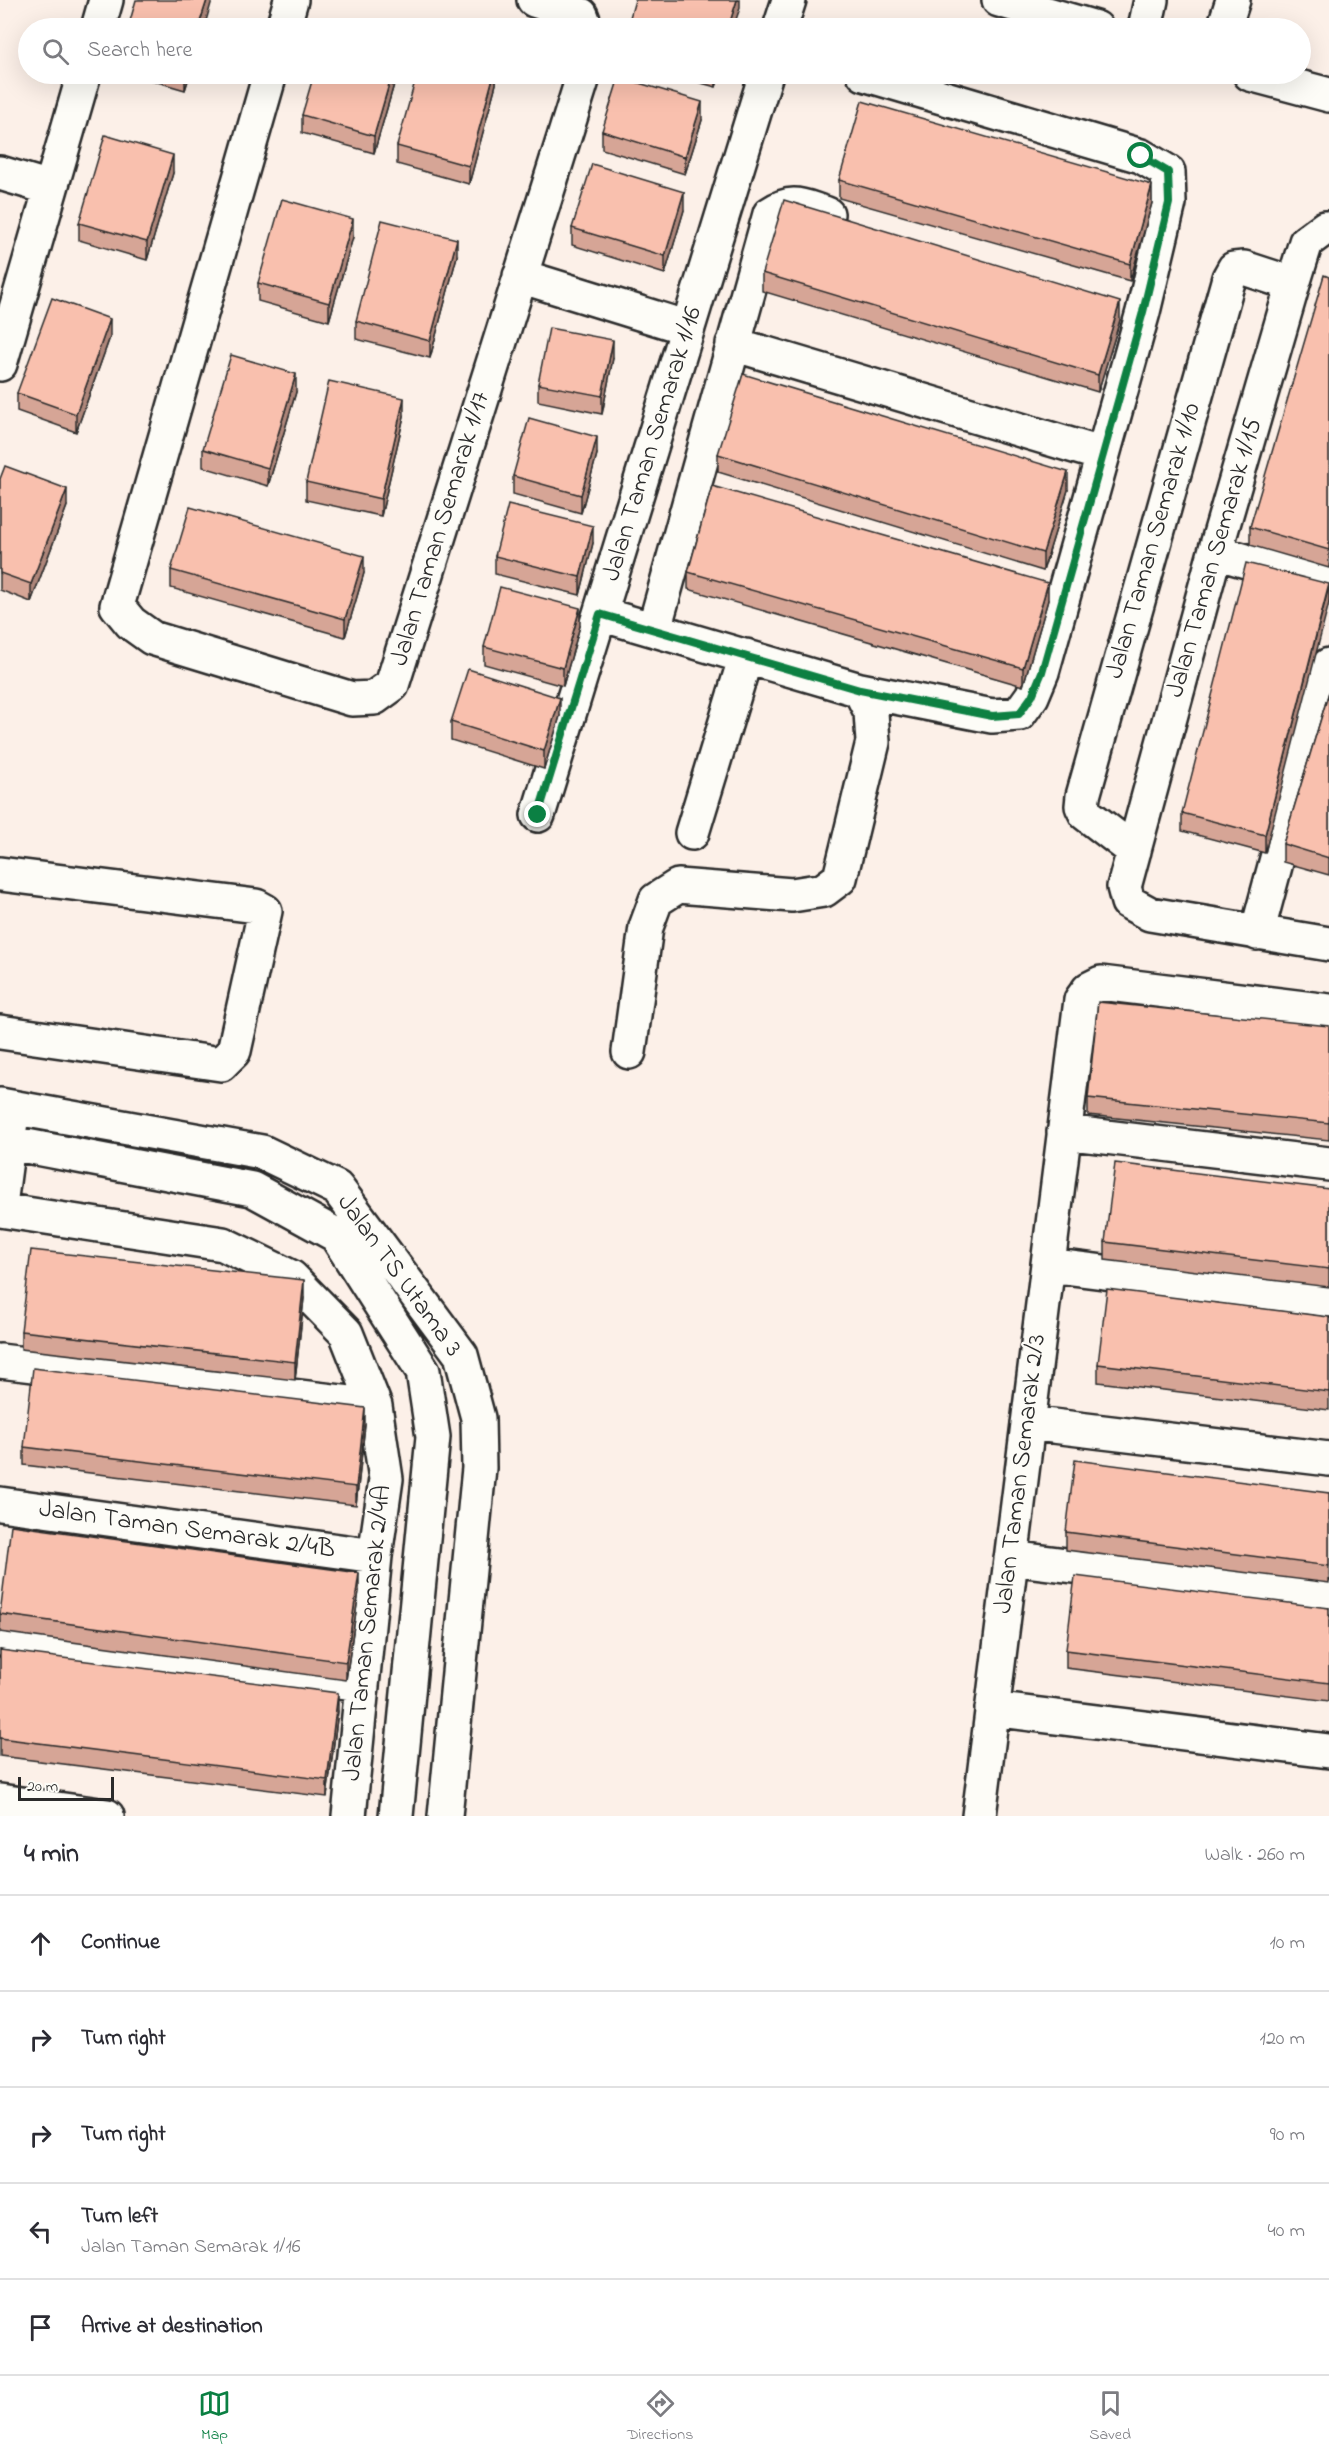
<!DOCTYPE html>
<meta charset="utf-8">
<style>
body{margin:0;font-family:"Indie Flower",sans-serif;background:#f2f2f3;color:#2b2b33}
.scale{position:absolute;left:18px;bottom:15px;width:96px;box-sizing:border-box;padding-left:6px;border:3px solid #2b2b2b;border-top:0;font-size:16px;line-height:21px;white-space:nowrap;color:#2b2b2b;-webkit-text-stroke:4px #fdfcf7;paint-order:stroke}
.stop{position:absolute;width:18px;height:18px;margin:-14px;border:4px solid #0b8043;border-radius:50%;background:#fff}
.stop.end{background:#0b8043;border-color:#fff;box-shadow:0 2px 6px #0008}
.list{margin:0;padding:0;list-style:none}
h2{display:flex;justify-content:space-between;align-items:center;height:78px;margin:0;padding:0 24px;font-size:26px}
h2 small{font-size:20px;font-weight:400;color:#7c7c81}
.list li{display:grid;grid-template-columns:39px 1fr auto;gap:18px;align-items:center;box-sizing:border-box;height:96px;padding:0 24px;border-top:2px solid #e1e1e2}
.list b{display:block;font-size:22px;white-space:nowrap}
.list p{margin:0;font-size:20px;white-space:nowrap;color:#7c7c81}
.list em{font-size:20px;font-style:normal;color:#7c7c81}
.icon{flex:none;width:33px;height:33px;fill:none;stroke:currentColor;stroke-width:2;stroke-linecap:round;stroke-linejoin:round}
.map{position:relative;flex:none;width:1329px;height:1816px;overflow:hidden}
.search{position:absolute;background:#fff;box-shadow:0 6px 24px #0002;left:18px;right:18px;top:18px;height:66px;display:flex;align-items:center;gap:15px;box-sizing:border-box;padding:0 21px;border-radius:33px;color:#7c7c81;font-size:22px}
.sheet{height:558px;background:#fff}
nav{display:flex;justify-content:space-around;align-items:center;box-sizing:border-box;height:84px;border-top:2px solid #e1e1e2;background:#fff;font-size:16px;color:#7c7c81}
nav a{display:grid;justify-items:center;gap:3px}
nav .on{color:#0b8043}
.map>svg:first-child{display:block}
</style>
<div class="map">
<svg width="1329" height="1816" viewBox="0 0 1329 1816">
<rect width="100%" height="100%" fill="#fcf0e8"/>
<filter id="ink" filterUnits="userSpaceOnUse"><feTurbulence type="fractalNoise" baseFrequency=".0167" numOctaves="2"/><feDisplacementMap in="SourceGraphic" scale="12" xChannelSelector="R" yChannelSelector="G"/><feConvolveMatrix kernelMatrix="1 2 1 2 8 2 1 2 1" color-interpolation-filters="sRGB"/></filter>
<g filter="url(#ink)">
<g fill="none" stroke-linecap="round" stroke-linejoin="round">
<defs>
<path id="minor" d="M534,0L581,15L586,28
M999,0L1096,28
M98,28L106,0
M283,28L291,0
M780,28L789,0
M1145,28L1151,0
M1224,28L1233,0
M270,74L117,606L131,623L152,638L352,699L374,698L392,685L584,74
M1250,74L1329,95
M0,173L50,188
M1329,228H1325L1306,242L1293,284L1215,552L1124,887L1128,902L1150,914L1329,944
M520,276L688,328
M733,344L1101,454
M0,364L84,74
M1215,552L1329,585
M600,614L860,690L871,712L873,742L840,878L824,890L792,895L678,886L656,900L646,927L629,1052
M654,629L770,214C794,198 803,207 827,214
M860,690L992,716L1019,714L1032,696L1042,672L1143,312L1169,203L1168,172L1141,156L864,74
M538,815L766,74
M692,833L746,656
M1134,851L1086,814L1082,806L1083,796L1229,278L1234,269L1244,268L1293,284
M0,874L256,906L265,911L234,1051L221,1064L0,1032
M1257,933L1329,665
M0,1105L262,1152L337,1188L461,1355L478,1418L479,1468L445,1816
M1064,1132L1329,1164
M0,1141L252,1189L336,1235L423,1371L433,1437L396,1816
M0,1205L11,1121
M0,1210L223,1244L291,1277L346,1333L375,1406L386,1479L375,1556L349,1816
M1048,1265L1329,1300
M0,1361L375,1406
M1028,1423L1329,1459
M0,1504L375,1556
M1011,1558L1329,1598
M0,1639L362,1684
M992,1709L1329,1751
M0,1801L107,1816
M979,1816L1081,1000L1089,989L1101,983L1329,1011"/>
</defs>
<use href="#minor" stroke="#2b2b2b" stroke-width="38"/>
<use href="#minor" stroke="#fdfcf7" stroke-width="33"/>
</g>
<path fill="#d6a596" stroke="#2b2b2b" stroke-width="1.5" d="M130,74H190L185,90Z
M397,74L374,153L302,133V115Z
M496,74V84L469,184L397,164V146Z
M668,74H720L716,87Z
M702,120L685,174L602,149V131Z
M173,173L147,260L79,240V223Z
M839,180L1152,203L1130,281L839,198Z
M684,210L665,274L572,245V228Z
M353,237L329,321L258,301V283Z
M457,256L430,358L356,339V321Z
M762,273L1120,320L1098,392L762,291Z
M1329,277V568L1250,545V527Z
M110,337L76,432L17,411V393Z
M613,358L602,414L538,401V384Z
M296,392L268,486L203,467V449Z
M404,416L381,516L306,500V482Z
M597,454L581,513L513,494V476Z
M718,454L1068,490L1043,571L718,472Z
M0,479L67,506L31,602L0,590Z
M593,543L580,595L495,574V556Z
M171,570L364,573L345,637L171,588Z
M688,572L1048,600L1023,686L688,589Z
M1329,584L1265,853L1182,831V813Z
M580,626L563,686L484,664V647Z
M1329,692V875L1283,862V844Z
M560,716L544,769L451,740V722Z
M1329,1026V1140L1088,1115V1098Z
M1329,1189V1287L1105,1260V1242Z
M304,1298L295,1380L21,1349V1331Z
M1329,1317V1410L1098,1382V1364Z
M365,1425L356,1505L24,1465V1447Z
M1329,1493V1583L1066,1550V1532Z
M359,1591L346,1680L0,1632V1609Z
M1329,1608V1701L1066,1668V1650Z
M0,1650L338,1711L327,1797L0,1756Z"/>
<path fill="#ae867a" stroke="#2b2b2b" stroke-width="1.5" d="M207,0H212L204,28H198Z
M737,0H740V8L733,28H728Z
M185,74H190L185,90Z
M392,74H397L374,153V136Z
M494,74H496V84L469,184V166Z
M716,74H720L716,87Z
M702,102V120L685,174V157Z
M173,155V173L147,260V242Z
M1152,185V203L1130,281V264Z
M684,192V210L665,274V256Z
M353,219V237L329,321V303Z
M457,239V256L430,358V341Z
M1120,302V320L1098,392V375Z
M110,319V337L76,432V414Z
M613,340V358L602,414V396Z
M296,374V392L268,486V468Z
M404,398V416L381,516V499Z
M597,437V454L581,513V495Z
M1068,472V490L1043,571V553Z
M67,489V506L31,602V584Z
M593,526V543L580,595V577Z
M364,556V573L345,637V619Z
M1048,583V600L1023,686V668Z
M1329,586V603L1265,853V835Z
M580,608V626L563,686V668Z
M560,698V716L544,769V751Z
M304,1280V1298L295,1380V1362Z
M365,1408V1425L356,1505V1487Z
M359,1573V1591L346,1680V1662Z
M338,1693V1711L327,1797V1780Z"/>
<path fill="#f9c0ae" stroke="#2b2b2b" stroke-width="1.5" d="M136,0H207L198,28H128Z
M635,0H737L728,28H627Z
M330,20L359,28H328Z
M314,74H392L374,136L302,115Z
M417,74H494L469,166L397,146Z
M619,77L702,102L685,157L602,131Z
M862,101L1152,185L1130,264L839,180Z
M105,135L173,155L147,242L79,223Z
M592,164L684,192L665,256L572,228Z
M282,199L353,219L329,303L258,283Z
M784,200L1120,302L1098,375L762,273Z
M382,220L457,239L430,341L356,321Z
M1324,275L1329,277V550L1250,527Z
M52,298L110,319L76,414L17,393Z
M549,328L613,340L602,396L538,384Z
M231,355L296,374L268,468L203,449Z
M743,374L1068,472L1043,553L718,454Z
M329,381L404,398L381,499L306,482Z
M529,418L597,437L581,495L513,476Z
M5,466L67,489L31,584L0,573V479Z
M712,486L1048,583L1023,668L688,572Z
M508,505L593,526L580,577L495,556Z
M190,507L364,556L345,619L171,570Z
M1246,563L1329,584L1265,835L1182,813Z
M500,587L580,608L563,668L484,647Z
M468,669L560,698L544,751L451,722Z
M1329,692V858L1283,844Z
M1098,1002L1329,1026V1123L1088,1098Z
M1115,1163L1329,1189V1269L1105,1242Z
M31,1250L304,1280L295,1362L21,1331Z
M1107,1289L1329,1317V1392L1098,1364Z
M33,1368L365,1408L356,1487L24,1447Z
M1075,1460L1329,1493V1566L1066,1532Z
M11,1525L359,1573L346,1662L0,1614Z
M1075,1576L1329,1608V1683L1066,1650Z
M0,1650L338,1693L327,1780L0,1738Z"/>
</g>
<g fill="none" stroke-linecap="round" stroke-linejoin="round" filter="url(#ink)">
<path stroke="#0b8043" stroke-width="8" d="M538,815L600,614L860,690L992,716L1019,714L1032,696L1042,672L1143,312L1169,203L1168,172L1141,156"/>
</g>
<g text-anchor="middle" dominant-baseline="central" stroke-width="4.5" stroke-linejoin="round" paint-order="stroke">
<g font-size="26" fill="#2b2b2b" stroke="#fdfcf7">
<text transform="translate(653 444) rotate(-73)">Jalan Taman Semarak 1/16</text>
<text transform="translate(441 529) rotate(-73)">Jalan Taman Semarak 1/17</text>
<text transform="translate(1154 541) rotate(-74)">Jalan Taman Semarak 1/10</text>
<text transform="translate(1215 558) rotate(-74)">Jalan Taman Semarak 1/15</text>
<text transform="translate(399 1276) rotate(54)">Jalan TS Utama 3</text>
<text transform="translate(1021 1474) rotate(-83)">Jalan Taman Semarak 2/3</text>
<text transform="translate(187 1530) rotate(8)">Jalan Taman Semarak 2/4B</text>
<text transform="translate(368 1633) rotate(-84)">Jalan Taman Semarak 2/4A</text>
</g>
</g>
</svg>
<div class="scale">20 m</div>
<div class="stop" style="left:1141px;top:156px"></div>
<div class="stop end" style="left:538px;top:815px"></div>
<div class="search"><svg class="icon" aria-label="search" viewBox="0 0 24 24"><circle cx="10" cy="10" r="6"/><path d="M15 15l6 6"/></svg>Search here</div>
</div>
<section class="sheet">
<h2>4 min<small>Walk · 260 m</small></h2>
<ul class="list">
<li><svg class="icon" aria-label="ahead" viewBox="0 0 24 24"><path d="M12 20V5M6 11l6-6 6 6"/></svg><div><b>Continue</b></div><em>10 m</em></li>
<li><svg class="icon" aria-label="right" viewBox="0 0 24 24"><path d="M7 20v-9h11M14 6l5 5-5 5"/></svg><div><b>Turn right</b></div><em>120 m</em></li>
<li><svg class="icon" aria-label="right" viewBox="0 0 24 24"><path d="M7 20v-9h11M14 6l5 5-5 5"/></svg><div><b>Turn right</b></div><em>90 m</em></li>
<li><svg class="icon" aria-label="left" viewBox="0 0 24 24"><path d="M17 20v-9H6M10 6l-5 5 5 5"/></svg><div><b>Turn left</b><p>Jalan Taman Semarak 1/16</p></div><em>40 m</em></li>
<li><svg class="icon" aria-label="arrive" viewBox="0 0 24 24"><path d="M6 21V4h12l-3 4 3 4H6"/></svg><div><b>Arrive at destination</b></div></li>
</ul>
</section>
<nav>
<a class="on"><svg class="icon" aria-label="map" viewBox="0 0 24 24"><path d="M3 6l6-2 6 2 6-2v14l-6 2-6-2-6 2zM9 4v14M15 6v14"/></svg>Map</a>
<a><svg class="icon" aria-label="directions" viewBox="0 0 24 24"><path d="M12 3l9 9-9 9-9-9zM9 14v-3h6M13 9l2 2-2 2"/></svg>Directions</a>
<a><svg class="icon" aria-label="saved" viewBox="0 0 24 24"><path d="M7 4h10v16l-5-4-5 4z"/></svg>Saved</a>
</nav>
